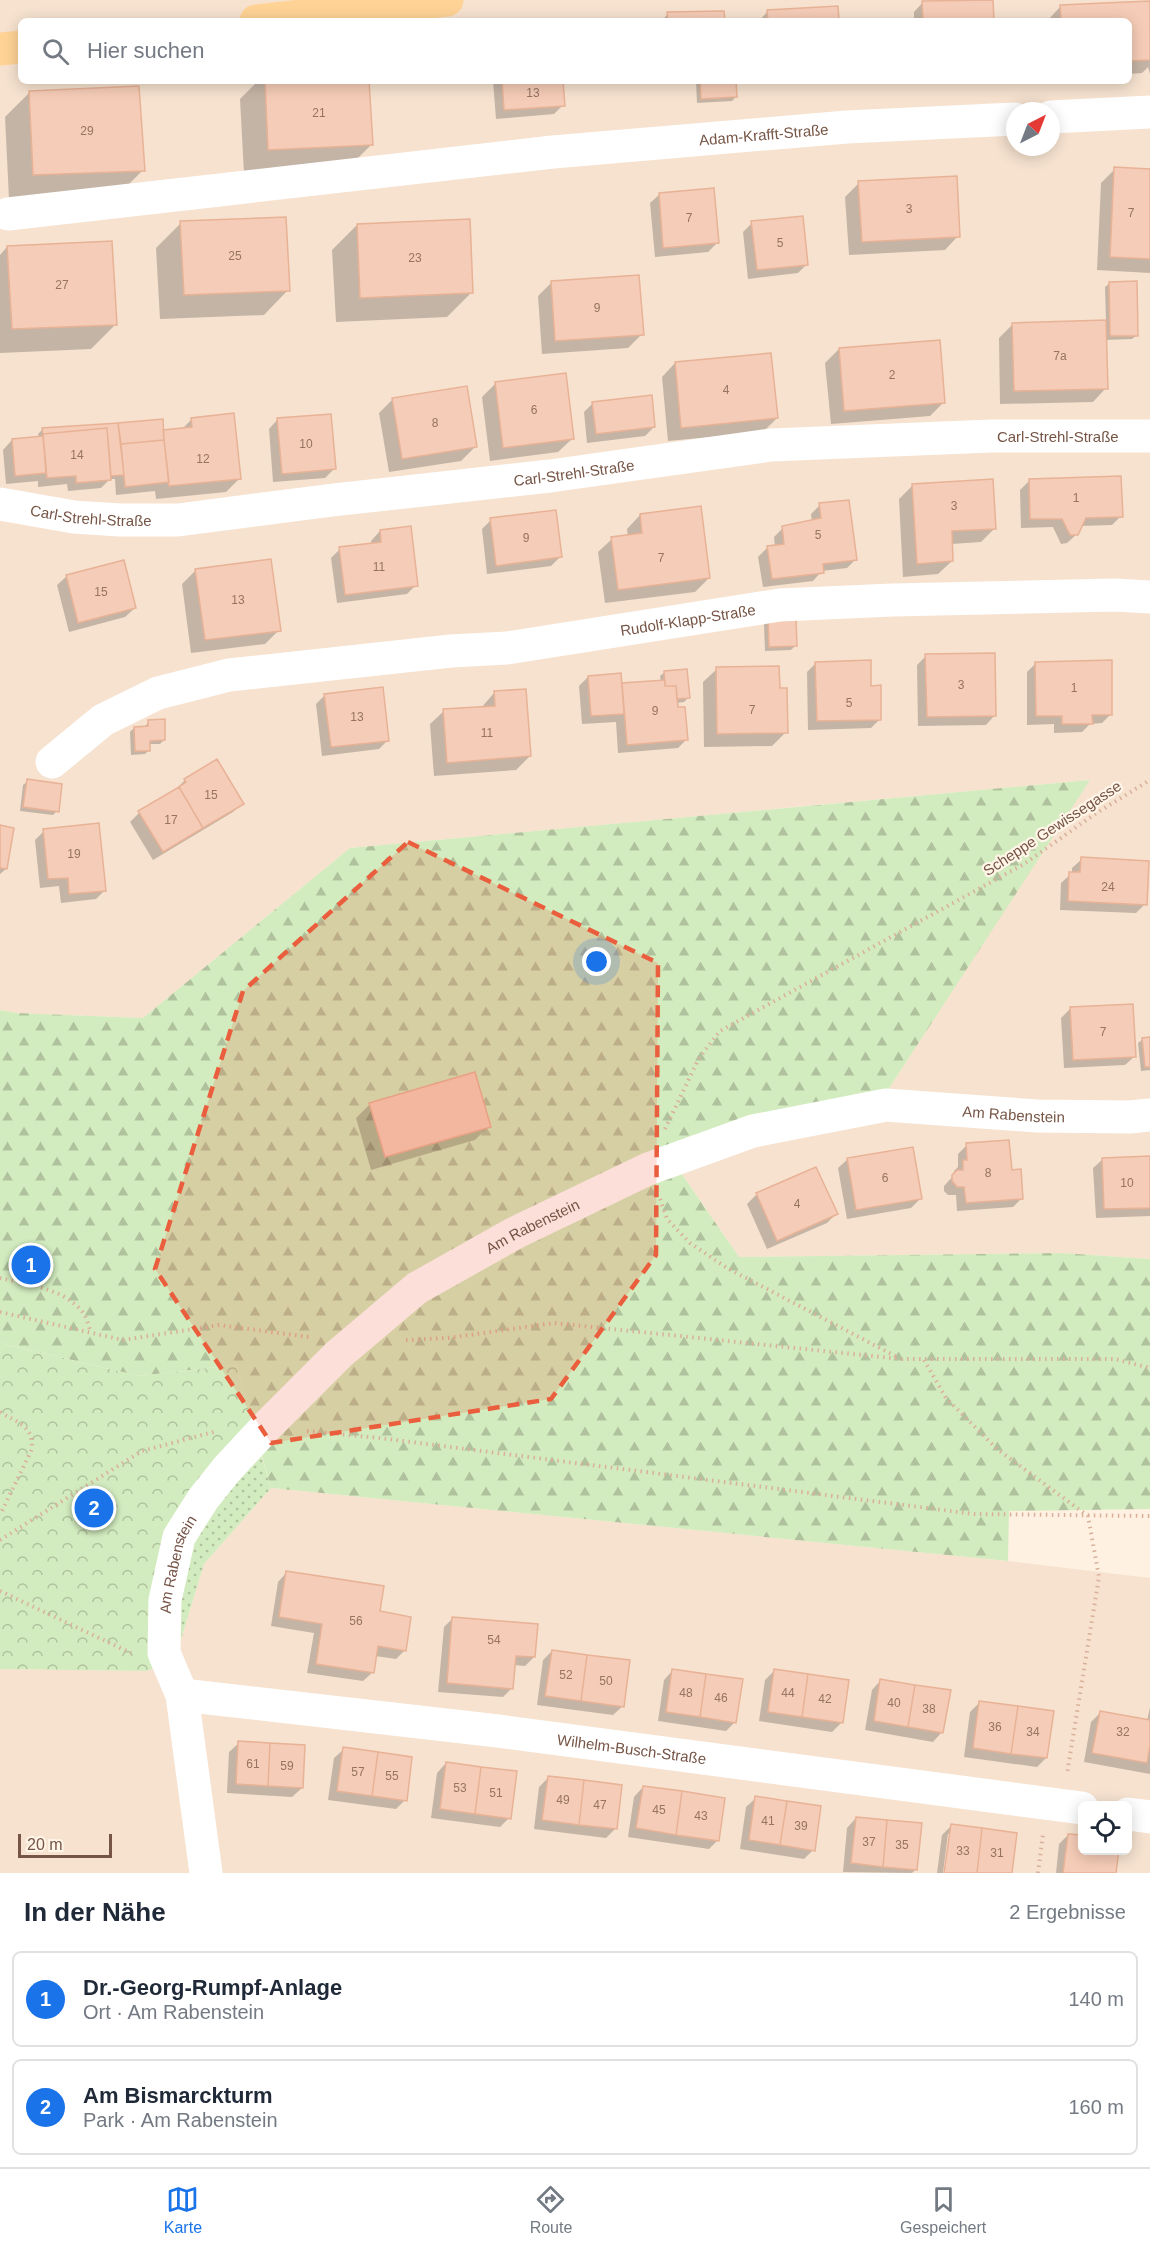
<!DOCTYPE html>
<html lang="de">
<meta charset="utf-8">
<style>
body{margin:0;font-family:Arial,sans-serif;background:#f2f2f3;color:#1f2937}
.controls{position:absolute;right:18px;bottom:18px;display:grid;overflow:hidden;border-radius:9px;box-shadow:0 3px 15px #0003}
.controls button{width:54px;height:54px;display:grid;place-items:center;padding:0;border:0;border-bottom:2px solid #e0e1e3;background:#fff;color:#1f2937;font:30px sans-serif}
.compass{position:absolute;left:1006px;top:102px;width:54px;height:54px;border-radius:50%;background:#fff;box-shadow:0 3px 15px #0003;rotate:42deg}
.scale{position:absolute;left:18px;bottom:15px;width:94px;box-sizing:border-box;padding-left:6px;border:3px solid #765546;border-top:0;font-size:16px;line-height:21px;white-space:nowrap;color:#765546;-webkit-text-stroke:4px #fff5e8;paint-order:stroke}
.you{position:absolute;left:597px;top:962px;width:21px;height:21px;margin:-15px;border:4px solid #fff;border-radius:50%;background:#1a73e8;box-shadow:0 0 0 9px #1a73e833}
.badge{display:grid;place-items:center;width:39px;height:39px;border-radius:50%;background:#1a73e8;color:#fff;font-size:20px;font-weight:700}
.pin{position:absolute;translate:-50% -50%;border:3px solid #fff;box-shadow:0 2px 6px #0006}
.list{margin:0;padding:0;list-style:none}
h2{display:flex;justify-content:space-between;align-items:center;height:78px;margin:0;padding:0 24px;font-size:26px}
h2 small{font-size:20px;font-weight:400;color:#747a83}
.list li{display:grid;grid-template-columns:39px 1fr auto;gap:18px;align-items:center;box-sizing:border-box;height:96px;margin:0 12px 12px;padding:0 12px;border:2px solid #e0e1e3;border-radius:9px}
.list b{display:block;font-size:22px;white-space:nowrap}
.list p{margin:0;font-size:20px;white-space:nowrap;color:#747a83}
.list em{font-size:20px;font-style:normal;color:#747a83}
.icon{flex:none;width:33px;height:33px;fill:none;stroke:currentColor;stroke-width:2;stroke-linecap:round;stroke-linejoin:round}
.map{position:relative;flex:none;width:1150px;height:1873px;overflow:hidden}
.search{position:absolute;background:#fff;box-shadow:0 3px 15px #0003;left:18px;right:18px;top:18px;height:66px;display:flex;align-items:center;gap:15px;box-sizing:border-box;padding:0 21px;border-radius:9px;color:#747a83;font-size:22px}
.sheet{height:294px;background:#fff}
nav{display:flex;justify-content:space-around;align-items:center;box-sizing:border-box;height:84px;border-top:2px solid #e0e1e3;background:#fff;font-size:16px;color:#747a83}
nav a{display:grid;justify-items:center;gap:3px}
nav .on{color:#1a73e8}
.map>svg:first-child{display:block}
</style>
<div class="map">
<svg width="1150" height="1873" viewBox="0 0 1150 1873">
<defs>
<pattern id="grass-dots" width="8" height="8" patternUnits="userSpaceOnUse" patternTransform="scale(1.5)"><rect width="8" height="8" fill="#d3ecbf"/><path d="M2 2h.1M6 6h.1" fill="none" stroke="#b0c29d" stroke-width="1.8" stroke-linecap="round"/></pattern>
<pattern id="forest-firs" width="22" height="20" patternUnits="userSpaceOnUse" patternTransform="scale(1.5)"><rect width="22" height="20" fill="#d3ecbf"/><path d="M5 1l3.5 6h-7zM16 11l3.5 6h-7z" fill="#b0c29d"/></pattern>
<pattern id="park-crowns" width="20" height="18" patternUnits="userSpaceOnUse" patternTransform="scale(1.5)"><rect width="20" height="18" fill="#d3ecbf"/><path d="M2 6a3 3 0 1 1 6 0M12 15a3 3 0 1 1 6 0" fill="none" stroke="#b0c29d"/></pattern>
</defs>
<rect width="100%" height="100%" fill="#fef1e1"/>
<path fill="#f6e2cf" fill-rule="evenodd" d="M0,0H1150V1259L1061,1253L739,1257L677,1167L884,1096L1089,780L350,848L143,1018L17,1013L0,1010ZM21,21H1129V81H21ZM1015,111H1051V147H1015Z
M271,1488L1008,1561L1150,1578V1873H0V1669L146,1671L175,1659L204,1564ZM1082,1806H1128V1850H1082Z"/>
<path fill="url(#grass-dots)" d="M258,1444L271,1488L204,1564L175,1659L183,1539Z"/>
<path fill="url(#forest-firs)" d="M1090,780L884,1096L677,1167L739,1257L1062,1253L1150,1259V1509L1009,1511L1008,1561L271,1488L236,1365L139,1376L0,1343V1010L17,1013L143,1018L350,848Z"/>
<path fill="url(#park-crowns)" d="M0,1343L139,1376L236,1365L256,1435L197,1496L160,1666L146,1671L0,1669Z"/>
<path fill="#0003" d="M923,2L992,21H914V12Z
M1150,2V74L1148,67L1142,73L1129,74V21H1047L1061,6Z
M768,11L837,21H759Z
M668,14L723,21H661Z
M258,81H367L371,145L346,170L244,174L240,99Z
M493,81H561L563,105L554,114L496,119Z
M696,81H735L736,97L732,101L697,103Z
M30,92L143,170L118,195L9,199L5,117Z
M1115,169L1150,170V273L1097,270L1101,183Z
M859,183L958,236L945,250L849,255L845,197Z
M660,194L717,243L708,252L655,257L650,203Z
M181,223L288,290L264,315L160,319L156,248Z
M752,223L807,264L798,273L748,279L743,232Z
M357,225L472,292L447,317L336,322L332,250Z
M7,247L116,324L91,349L0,353V255Z
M552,282L642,334L628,348L542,354L538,296Z
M1110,283L1137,335L1132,339L1105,340L1106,388L1093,402L1000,404L999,338L1013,324L1106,322L1105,287Z
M839,349L944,402L930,416L831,424L825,363Z
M675,363L777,418L763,432L668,441L662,377Z
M496,383L572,439L558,452L490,461L482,397Z
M393,399L475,447L461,461L389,472L379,413Z
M593,403L654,427L645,436L587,443L584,412Z
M192,419L240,478L226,492L156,499L155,491L116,495L115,479H110L101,488L68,491L67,484L38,487V481L6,484L3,450L12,440L39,438L38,434L42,430L162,421L163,432L181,430Z
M278,419L334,469L325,478L273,482L269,429Z
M1029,481L1121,516L1112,525L1080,526L1077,534L1067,543L1061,544L1053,527L1021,528L1020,490Z
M913,485L995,528L981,542L951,544L952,561L938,574L903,577L899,499Z
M820,505L856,559L847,568L822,571L813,581L763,587L758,557L767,548L775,547L774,537L783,528L812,522L811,514Z
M640,515L709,578L695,592L605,603L598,552L612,539L628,537L627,529Z
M491,520L560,557L551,566L487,574L482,529Z
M380,531L416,585L407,594L337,603L331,558L340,549L372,545L371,541Z
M196,570L279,630L265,644L191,653L182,584Z
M67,576L135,608L125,617L69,632L57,585Z
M769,620L795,646L791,650L765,651L764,625Z
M926,656L995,715L986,725L918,726L917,665Z
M816,663L870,687L880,719L871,728L808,730L807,672Z
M1036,663L1111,714L1102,723L1090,724L1082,732L1054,733V724L1027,725V672Z
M717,669L778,689L786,732L772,746L704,747L703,682Z
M665,672L688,698L684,702L676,703L687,739L678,748L618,753L616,722L582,724L579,686L588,677L621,685L661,682L660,676Z
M494,693L530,756L516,770L434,776L430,724L444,711L481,708Z
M325,695L388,740L379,749L322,756L316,704Z
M149,721L164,740L160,744H149V750L145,754L131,755L130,732L134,728H144Z
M185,780L242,803L233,812L153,860L130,822L139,813L176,789Z
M28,781L57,811L53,815L20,811L23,785Z
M0,827L6,869L0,874Z
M44,831L105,890L96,899L61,903L59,886L40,888L35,840Z
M1082,859L1145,904L1136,913L1060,910L1061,883L1072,873V868Z
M1070,1009L1135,1056L1125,1065L1064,1068L1061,1018Z
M1150,1038V1070L1141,1071L1138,1043L1143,1039Z
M370,1104L489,1126L475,1140L371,1170L356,1118Z
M967,1145L1010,1171L1022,1198L1013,1207L957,1211L956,1195H948L944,1191V1186L954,1175V1171L958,1167V1154Z
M1150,1158V1216L1096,1218L1093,1168L1103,1159Z
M848,1159L920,1199L911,1208L847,1219L838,1168Z
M815,1169L836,1214L827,1223L767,1249L747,1204L757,1194Z
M287,1572L379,1613L405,1650L396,1659L375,1656L373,1672L363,1681L307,1673L314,1633L271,1626L278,1582Z
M453,1618L534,1657L525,1666L514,1665L512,1688L503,1697L438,1692L444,1627Z
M552,1651L623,1706L613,1715L537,1705L543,1660Z
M673,1670L735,1722L726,1731L658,1721L664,1680Z
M774,1671L842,1722L832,1732L759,1721L765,1680Z
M881,1680L942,1732L933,1742L865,1730L872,1690Z
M979,1703L1046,1758L1037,1767L964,1757L970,1712Z
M1150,1707V1774L1084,1762L1091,1722L1100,1713L1147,1721Z
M239,1743L302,1788L292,1797L227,1793L229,1752Z
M344,1749L405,1800L396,1809L328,1800L334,1758Z
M446,1763L509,1818L500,1827L431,1818L437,1773Z
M548,1778L615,1829L606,1838L534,1829L539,1787Z
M643,1787L718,1840L709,1849L628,1837L634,1797Z
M756,1798L813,1850L804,1859L740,1849L746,1807Z
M856,1818L916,1869L912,1873L843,1872L847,1828Z
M951,1826L1010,1873H946L951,1834H948L943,1873H937L942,1835Z
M1068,1835L1082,1837V1850L1114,1873H1056L1059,1844Z"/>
<path fill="#f5ccb7" stroke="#e8b296" stroke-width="1.5" d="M993,0L994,21H923L922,1Z
M1150,1V60L1129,61V21H1061L1060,5Z
M838,6L839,21H768L767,10Z
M724,11L725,21H668L667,12Z
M265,81H369L373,145L268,150Z
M502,81H563L565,106L504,110Z
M700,81H736L737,97L701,99Z
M139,86L145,171L33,175L29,91Z
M1114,167L1150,169V259L1110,257Z
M957,176L960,237L862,242L858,181Z
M714,188L719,243L663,248L659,193Z
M803,216L808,265L757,270L751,221Z
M286,217L290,291L184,295L180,221Z
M470,219L473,293L360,298L357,224Z
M112,241L117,325L12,329L7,246Z
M639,275L644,335L555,341L551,281Z
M1137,281L1138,336H1110L1109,282Z
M1106,320L1108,389L1014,391L1012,323Z
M940,340L945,403L844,411L839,348Z
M771,353L778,418L681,428L675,362Z
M566,373L574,439L503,448L495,382Z
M467,386L477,447L402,459L392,398Z
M652,395L655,427L596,434L592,402Z
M234,413L241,479L169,486L163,430L192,427L191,418Z
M331,414L336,469L282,474L277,418Z
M163,419L164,440L121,444L118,423Z
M118,423L124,475L111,476L107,428L43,434L42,428Z
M107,428L111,480L76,483V476L47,478L43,434Z
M43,436L46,473L15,476L12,439Z
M164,440L169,482L125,487L121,444Z
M1121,476L1123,517L1086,518L1078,535H1070L1062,519H1030L1029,479Z
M993,479L996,529L952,531L953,561L917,564L912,484Z
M849,500L857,560L823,564L824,573L772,579L767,546L784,544L782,526L821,518L819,503Z
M701,506L710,578L618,590L611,537L642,533L640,514Z
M556,510L562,557L496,566L490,518Z
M411,526L418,586L345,595L339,547L381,542L380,530Z
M271,559L281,631L205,640L195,569Z
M124,560L136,608L78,623L66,575Z
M796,618L797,646L769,647L768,619Z
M995,653L996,716L927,717L925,654Z
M871,660V686L881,685V720L817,721L815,662Z
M1112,660V715H1092L1093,724H1062V716H1036L1035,662Z
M779,666L780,688H787L788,733L717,734L716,667Z
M687,669L690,698L677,699L676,686H665L664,671Z
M621,673L624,714L591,716L588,676Z
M665,680V686H676L678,707H685L688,740L627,745L622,683Z
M383,687L389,741L331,747L324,694Z
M526,689L531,756L447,763L443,709L495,706L494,691Z
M165,719V740L150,741V751H135L134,727L148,726V720Z
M217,759L244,804L203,828L179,787L186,782L184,779Z
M27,779L62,784L59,812L23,807Z
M179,787L203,828L163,852L138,811Z
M99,823L106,891L69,894L68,878L48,879L43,829Z
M0,825L14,828L7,869L0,868Z
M1081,857L1149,861L1147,905L1068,901L1069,872H1080Z
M1133,1004L1136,1057L1073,1060L1070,1007Z
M1150,1037V1067H1145L1142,1038Z
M475,1072L491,1127L385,1157L369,1103Z
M1009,1140L1012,1170L1021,1169L1023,1199L966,1203L964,1187H957L952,1181V1175L957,1170H963V1160H967L966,1143Z
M913,1147L922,1199L856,1210L847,1158Z
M1150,1156V1208L1104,1209L1102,1158Z
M816,1167L838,1214L777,1241L756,1193Z
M286,1571L384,1586L380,1611L411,1617L406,1651L378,1646L374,1673L316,1664L322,1624L279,1617Z
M452,1617L538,1624L535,1657L516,1656L513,1689L447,1683Z
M552,1650L587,1655L581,1701L545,1696Z
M587,1655L630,1660L624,1707L581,1701Z
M672,1669L706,1674L700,1717L666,1712Z
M774,1669L808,1674L802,1717L768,1712Z
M706,1674L743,1679L736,1723L700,1717Z
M808,1674L849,1680L843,1723L802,1717Z
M880,1679L915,1685L908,1727L874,1721Z
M915,1685L951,1690L943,1733L908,1727Z
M979,1701L1018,1706L1011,1754L973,1748Z
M1018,1706L1054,1711L1047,1758L1011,1754Z
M1100,1711L1150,1720V1745L1147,1763L1092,1753Z
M238,1741L270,1743L268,1786L236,1784Z
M270,1743L305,1745L303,1788L268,1786Z
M343,1747L378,1752L372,1796L337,1791Z
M378,1752L412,1757L407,1801L372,1796Z
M446,1762L481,1767L475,1814L440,1809Z
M481,1767L517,1771L511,1819L475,1814Z
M548,1776L584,1780L579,1825L542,1820Z
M584,1780L622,1785L617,1829L579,1825Z
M643,1786L682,1791L676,1835L636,1828Z
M682,1791L725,1798L719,1841L676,1835Z
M755,1796L787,1801L780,1845L749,1840Z
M787,1801L821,1806L815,1851L780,1845Z
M856,1817L887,1820L883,1867L851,1863Z
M887,1820L922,1823L917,1870L883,1867Z
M951,1824L982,1828L977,1873H944Z
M982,1828L1017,1833L1012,1873H977Z
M1068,1834L1082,1835V1850H1119L1116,1873H1063Z"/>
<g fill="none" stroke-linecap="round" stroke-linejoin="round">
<path stroke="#d9b09a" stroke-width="4" stroke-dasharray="1.5 4.5" stroke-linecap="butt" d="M665,1129L699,1058L720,1031L1024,864L1095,814L1150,780
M660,1199L667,1219L690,1243L727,1268L899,1358
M0,1278C25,1284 60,1288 79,1308C86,1314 88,1324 91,1333
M0,1312L123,1340L219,1325L309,1337
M406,1340L448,1338L554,1323L901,1359H1115L1150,1368
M924,1360L946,1398L997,1449L1088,1516L1099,1577L1067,1774
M0,1412C18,1423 33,1425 32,1449L0,1515
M307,1431L380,1438L974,1514L1150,1516
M0,1540L142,1451L217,1431
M0,1591L131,1653
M1038,1873L1043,1834"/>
<g stroke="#fff" stroke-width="33">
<path d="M1051,117L1150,112"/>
<path id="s1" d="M8,214L553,152L847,127L1015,119"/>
<path id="s2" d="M0,504L74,517L120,520H178L333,500L550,476L771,445L991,436H1150"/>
<path id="s3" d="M52,762L103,720L158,693L229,675L451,651L507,648L780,605L893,600L1115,595L1150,597"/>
<path id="s4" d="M182,1695L498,1731L1082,1808"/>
<path d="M1128,1814L1150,1817"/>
<path id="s5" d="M206,1873L182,1695L164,1653L165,1600L179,1537L203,1499L227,1469L266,1427L339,1354L417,1288L515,1233L648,1169L753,1131L886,1105L1037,1116L1130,1117L1150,1115"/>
</g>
<path stroke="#ffd396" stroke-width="33" d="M256,21L447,0
M0,49L21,47"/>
</g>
<path fill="#ea5d3d" fill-opacity="0.2" stroke="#ea5d3d" stroke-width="4.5" stroke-dasharray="12 8" stroke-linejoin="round" d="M408,842L658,963L656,1255L551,1399L271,1443L155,1269L243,991Z"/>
<g text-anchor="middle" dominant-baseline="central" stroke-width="4.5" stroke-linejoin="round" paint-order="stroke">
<g font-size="12" fill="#967362">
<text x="533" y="93">13</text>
<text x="319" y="113">21</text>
<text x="87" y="131">29</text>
<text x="909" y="209">3</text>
<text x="1131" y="213">7</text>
<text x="689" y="218">7</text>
<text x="780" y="243">5</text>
<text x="235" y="256">25</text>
<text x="415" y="258">23</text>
<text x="62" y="285">27</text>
<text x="597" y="308">9</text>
<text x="1060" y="356">7a</text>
<text x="892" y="375">2</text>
<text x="726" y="390">4</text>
<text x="534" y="410">6</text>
<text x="435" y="423">8</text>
<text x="306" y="444">10</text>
<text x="77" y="455">14</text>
<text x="203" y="459">12</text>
<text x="1076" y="498">1</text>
<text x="954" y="506">3</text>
<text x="818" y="535">5</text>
<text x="526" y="538">9</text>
<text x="661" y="558">7</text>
<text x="379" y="567">11</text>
<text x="101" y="592">15</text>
<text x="238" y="600">13</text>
<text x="961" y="685">3</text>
<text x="1074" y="688">1</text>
<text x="849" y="703">5</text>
<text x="752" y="710">7</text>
<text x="655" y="711">9</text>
<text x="357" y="717">13</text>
<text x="487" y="733">11</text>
<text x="211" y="795">15</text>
<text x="171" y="820">17</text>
<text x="74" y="854">19</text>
<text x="1108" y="887">24</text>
<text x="1103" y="1032">7</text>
<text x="988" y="1173">8</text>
<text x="885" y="1178">6</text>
<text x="1127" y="1183">10</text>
<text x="797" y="1204">4</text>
<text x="356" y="1621">56</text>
<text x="494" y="1640">54</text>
<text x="566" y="1675">52</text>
<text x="606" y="1681">50</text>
<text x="686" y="1693">48</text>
<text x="788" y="1693">44</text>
<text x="721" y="1698">46</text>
<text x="825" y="1699">42</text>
<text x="894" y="1703">40</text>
<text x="929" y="1709">38</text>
<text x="995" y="1727">36</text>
<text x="1033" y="1732">34</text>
<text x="1123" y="1732">32</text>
<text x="253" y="1764">61</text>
<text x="287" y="1766">59</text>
<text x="358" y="1772">57</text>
<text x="392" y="1776">55</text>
<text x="460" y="1788">53</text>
<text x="496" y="1793">51</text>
<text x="563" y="1800">49</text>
<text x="600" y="1805">47</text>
<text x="659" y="1810">45</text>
<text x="701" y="1816">43</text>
<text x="768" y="1821">41</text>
<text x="801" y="1826">39</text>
<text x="869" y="1842">37</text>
<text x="902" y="1845">35</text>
<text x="963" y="1851">33</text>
<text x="997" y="1853">31</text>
</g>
<g font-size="15" fill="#765546" stroke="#fff5e8">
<text stroke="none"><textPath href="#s1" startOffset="760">Adam-Krafft-Straße</textPath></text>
<text stroke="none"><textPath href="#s2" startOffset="1064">Carl-Strehl-Straße</textPath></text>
<text stroke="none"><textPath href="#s2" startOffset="578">Carl-Strehl-Straße</textPath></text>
<text stroke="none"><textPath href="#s2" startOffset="92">Carl-Strehl-Straße</textPath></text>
<text stroke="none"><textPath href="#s3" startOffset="663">Rudolf-Klapp-Straße</textPath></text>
<text transform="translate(1052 828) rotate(-33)">Scheppe Gewissegasse</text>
<text stroke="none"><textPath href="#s5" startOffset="1324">Am Rabenstein</textPath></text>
<text stroke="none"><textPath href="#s5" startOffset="820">Am Rabenstein</textPath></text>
<text stroke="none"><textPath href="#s5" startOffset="316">Am Rabenstein</textPath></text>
<text stroke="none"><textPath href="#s4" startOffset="453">Wilhelm-Busch-Straße</textPath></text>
</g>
</g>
</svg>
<div class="controls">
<button><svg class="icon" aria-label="locate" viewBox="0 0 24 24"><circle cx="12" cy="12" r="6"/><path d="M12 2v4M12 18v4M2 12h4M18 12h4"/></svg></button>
</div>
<svg class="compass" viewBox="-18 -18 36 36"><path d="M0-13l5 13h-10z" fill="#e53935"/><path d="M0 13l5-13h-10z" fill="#747a83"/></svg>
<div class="scale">20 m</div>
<div class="you"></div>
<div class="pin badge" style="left:31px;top:1265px">1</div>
<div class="pin badge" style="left:94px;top:1508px">2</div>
<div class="search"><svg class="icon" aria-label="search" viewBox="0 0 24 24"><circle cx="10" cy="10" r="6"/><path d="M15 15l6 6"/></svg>Hier suchen</div>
</div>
<section class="sheet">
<h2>In der Nähe<small>2 Ergebnisse</small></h2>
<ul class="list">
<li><span class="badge">1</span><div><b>Dr.-Georg-Rumpf-Anlage</b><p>Ort · Am Rabenstein</p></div><em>140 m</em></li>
<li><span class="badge">2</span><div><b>Am Bismarckturm</b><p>Park · Am Rabenstein</p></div><em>160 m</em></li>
</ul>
</section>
<nav>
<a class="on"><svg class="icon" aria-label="map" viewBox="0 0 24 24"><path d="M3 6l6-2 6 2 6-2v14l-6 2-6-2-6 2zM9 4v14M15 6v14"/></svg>Karte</a>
<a><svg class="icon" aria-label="directions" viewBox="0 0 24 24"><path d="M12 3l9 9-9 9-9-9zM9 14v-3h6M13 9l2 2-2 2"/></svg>Route</a>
<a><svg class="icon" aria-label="saved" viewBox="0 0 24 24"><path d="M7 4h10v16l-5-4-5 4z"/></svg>Gespeichert</a>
</nav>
